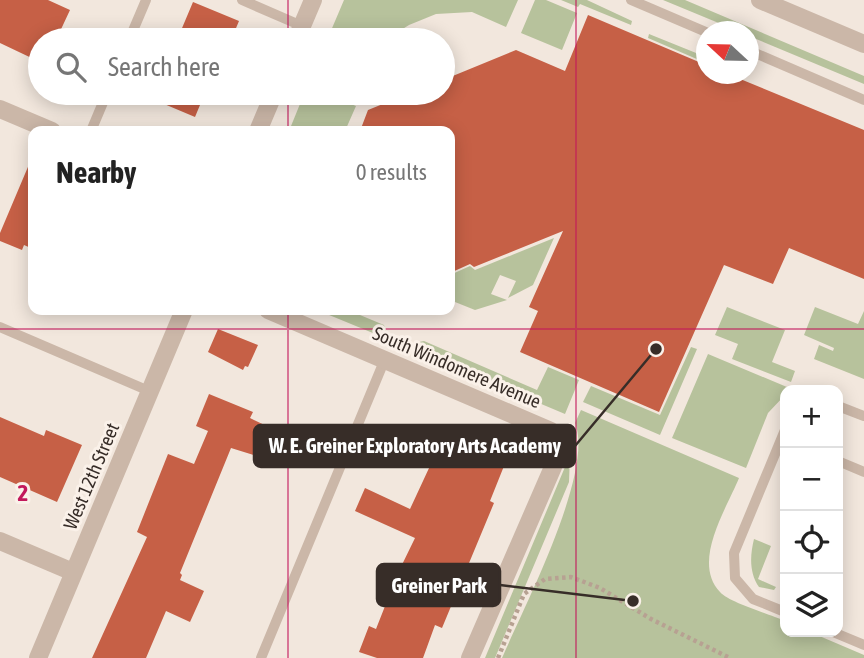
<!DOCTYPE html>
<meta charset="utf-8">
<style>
body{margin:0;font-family:"Asap Condensed",sans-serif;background:#f6f6f6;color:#222}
.controls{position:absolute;right:21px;bottom:21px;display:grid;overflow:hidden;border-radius:14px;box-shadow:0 4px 18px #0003}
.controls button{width:63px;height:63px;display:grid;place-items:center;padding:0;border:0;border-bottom:2px solid #e0e0e0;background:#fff;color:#222;font:35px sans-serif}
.compass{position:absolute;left:696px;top:21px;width:63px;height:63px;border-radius:50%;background:#fff;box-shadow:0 4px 18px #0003;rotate:292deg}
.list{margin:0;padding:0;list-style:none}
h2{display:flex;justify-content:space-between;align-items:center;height:91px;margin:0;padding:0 28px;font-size:30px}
h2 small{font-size:23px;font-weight:400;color:#767676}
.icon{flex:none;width:38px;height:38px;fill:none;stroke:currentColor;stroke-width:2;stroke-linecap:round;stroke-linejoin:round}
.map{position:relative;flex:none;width:864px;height:658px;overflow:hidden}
.search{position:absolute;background:#fff;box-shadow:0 4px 18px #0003;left:28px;top:28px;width:427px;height:77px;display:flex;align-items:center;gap:18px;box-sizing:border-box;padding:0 24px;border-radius:38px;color:#767676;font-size:26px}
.panel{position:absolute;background:#fff;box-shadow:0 4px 18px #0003;left:28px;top:126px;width:427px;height:189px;border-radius:14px}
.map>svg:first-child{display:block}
</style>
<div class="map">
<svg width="864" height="658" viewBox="0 0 864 658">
<rect width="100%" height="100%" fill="#f2e7dd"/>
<path fill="#b7c29c" d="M344,0H518L506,27L472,12L436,14L409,25L385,40H327Z
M535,0H546L577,13L562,50L521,33Z
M561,0H587L632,21L631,25L580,4L578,7Z
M663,0H685L864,76V84L749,36L748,32L738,31Z
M649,34L706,57V63L648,38Z
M324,93L356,106L345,131H289L302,99L317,105Z
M554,238L533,285L508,298L516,281L500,275L491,294L507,300L475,310L450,300V275L470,266L475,270Z
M727,307L785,330L772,362L795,371L791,382L732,359L738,344L715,335Z
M815,307L858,324L864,311V379L814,359L819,345L833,351L834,348L804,335Z
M317,310H348L384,325L387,336L385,338Z
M424,341L537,390L548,367L579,380L565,414L415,351L419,342Z
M691,347L697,349L660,435L583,402L591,386L660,415Z
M708,354L794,390H785V395L768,413L746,468L672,438Z
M581,410L739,478C727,508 691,562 720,592C730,603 770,614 785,621V632H810L864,655V658H502C523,609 595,471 575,423Z
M570,455L569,482L495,658H485Z
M754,539L771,546L758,579L776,587L774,590L759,587C749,573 750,555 754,539Z"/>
<path fill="#c66046" d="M0,0H48L70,10L56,40H40V62L0,43Z
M193,2L239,21L231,40H177Z
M588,15L706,65V74H728L864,130V279L789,248L773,284L724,265L659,412L520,352L538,311L529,307L563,231L474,267L470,264L450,273V131H360L368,110L410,93H443V80L516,50L565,71Z
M138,93H205L195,117Z
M33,155V249L24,245L22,250L0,241V233Z
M218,329L258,345L248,367L245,366L243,370L208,352Z
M209,394L253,412L250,418L277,431L266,459L231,448L180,573L182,575L180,580L204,591L190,622L166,611L146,658H92L147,537L137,532L168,454L194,464L208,431L196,426Z
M0,417L44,436L46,430L82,445L57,502L0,477Z
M449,425L510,451L490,501L494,503L442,628L435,625L423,658H377L359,652L369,626L376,629L389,596L376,591L384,570L397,575L415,538L355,511L365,488L410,509Z"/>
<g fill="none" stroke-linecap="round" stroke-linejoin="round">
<path stroke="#b7a192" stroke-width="4.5" stroke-dasharray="3.5 3.5" stroke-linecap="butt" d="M348,93L360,98
M498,658L524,594L545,579L571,577L600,588L651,619L730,658"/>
<path stroke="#cbb7a8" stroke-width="10" d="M242,0L302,26
M631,0L706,32
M129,40L146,0
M748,50L864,100
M91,131L107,93
M0,327L149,391
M838,406L864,416
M785,430L734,553L735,578L753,599L785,612
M838,461L864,472
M833,632L864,645
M261,658L385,359"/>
<path stroke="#cbb7a8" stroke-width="18" d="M0,109L52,131
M268,310L551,431L558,445L553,467L470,658
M0,541L73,572"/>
<path stroke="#cbb7a8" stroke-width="18" d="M760,0L864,44
M296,40L313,0
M258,131L274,93
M38,658L184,310"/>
</g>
<path fill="none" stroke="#c2185b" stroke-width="2" stroke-opacity="0.55" d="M288,0V40M576,0V658M288,93V131M288,310V658M0,329H864"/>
<g text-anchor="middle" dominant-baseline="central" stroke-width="6" stroke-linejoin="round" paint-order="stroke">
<g font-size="19" fill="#372d28" stroke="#faf1e9">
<text transform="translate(457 367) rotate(23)">South Windomere Avenue</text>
<text transform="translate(91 476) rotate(-67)">West 12th Street</text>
</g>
</g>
<g font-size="23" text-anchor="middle" font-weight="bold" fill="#c2185b" stroke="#faf1e9" stroke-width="6" stroke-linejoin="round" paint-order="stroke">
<text x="23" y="501">2</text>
</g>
<path fill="none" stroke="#372d28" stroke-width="2.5" d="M656 349L575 446M633 601L500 585"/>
<g fill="#372d28" stroke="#faf1e9" stroke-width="2.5">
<circle cx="656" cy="349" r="7"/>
<circle cx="633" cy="601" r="7"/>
</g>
<g fill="#372d28" stroke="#372d28" stroke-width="2.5">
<rect x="254" y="425" width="321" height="42" rx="7"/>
<rect x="377" y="564" width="123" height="42" rx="7"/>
</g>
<g font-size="21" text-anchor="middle" font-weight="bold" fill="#fff">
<text x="415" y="453">W. E. Greiner Exploratory Arts Academy</text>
<text x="439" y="593">Greiner Park</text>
</g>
</svg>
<div class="controls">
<button>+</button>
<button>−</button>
<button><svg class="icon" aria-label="locate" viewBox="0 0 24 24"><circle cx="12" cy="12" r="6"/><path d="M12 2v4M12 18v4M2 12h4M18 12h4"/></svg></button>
<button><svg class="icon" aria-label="layers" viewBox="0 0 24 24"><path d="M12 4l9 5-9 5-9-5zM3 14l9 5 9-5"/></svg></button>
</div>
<svg class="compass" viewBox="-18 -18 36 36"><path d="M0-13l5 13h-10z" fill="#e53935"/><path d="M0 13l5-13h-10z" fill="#767676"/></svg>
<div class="search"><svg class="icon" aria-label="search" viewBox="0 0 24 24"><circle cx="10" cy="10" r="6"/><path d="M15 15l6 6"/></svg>Search here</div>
<section class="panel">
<h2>Nearby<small>0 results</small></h2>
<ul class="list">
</ul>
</section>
</div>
